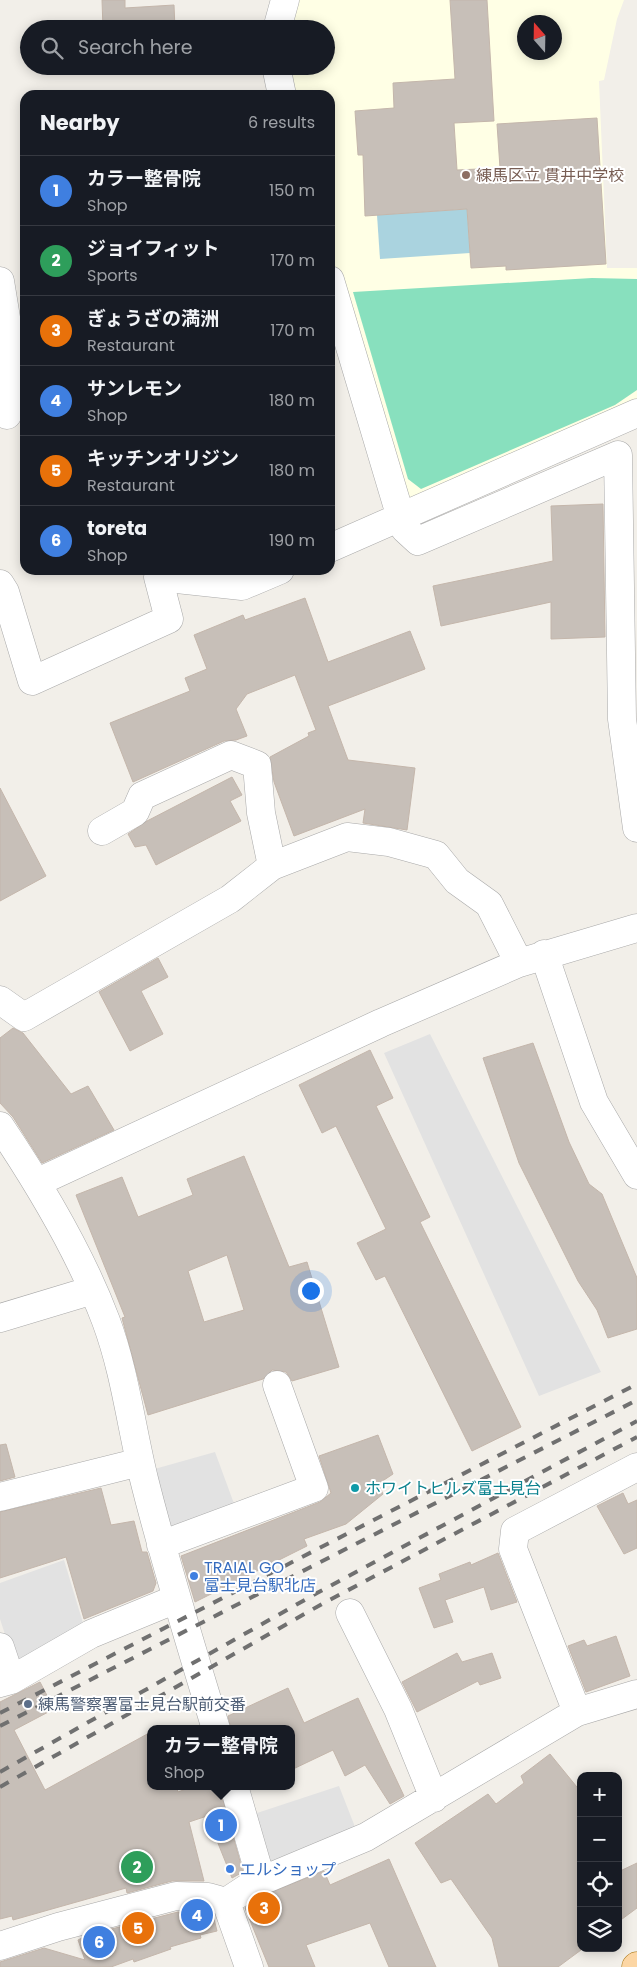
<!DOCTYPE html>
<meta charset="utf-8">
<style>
body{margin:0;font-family:Poppins,"Noto Sans JP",sans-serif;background:#20242c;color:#f1f3f6}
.controls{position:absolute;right:15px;bottom:15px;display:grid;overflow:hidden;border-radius:10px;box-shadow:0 2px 12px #0003}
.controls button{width:45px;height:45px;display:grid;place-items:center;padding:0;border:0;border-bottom:1px solid #363941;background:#171b24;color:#f1f3f6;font:25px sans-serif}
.compass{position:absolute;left:517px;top:15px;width:45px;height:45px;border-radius:50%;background:#171b24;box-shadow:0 2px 12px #0003;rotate:340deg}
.you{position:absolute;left:310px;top:1290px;width:18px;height:18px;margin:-12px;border:4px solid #fff;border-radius:50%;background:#1a73e8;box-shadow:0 0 0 8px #1a73e833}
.badge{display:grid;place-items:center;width:32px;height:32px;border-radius:50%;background:#0f766e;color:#fff;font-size:16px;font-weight:700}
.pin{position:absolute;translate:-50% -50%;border:2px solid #fff;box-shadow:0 1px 5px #0006}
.popup{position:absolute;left:147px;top:1725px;width:148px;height:65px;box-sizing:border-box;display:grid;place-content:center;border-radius:10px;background:#171b24;filter:drop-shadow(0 1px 4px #0005);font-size:16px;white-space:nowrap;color:#9ea1a6}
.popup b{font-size:19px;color:#f1f3f6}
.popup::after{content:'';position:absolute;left:50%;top:100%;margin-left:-10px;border:10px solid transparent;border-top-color:#171b24}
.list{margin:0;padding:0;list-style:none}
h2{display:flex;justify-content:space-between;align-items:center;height:65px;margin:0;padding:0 20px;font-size:21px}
h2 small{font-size:16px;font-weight:400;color:#9ea1a6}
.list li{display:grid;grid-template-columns:32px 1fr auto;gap:15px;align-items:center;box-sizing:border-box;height:70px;padding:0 20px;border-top:1px solid #363941}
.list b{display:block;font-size:19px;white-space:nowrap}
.list p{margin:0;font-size:16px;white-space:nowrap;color:#9ea1a6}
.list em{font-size:16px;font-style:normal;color:#9ea1a6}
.icon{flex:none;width:28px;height:28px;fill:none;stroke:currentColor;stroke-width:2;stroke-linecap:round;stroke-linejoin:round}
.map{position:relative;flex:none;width:637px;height:1967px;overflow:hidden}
.search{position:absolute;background:#171b24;box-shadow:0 2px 12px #0003;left:20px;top:20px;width:315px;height:55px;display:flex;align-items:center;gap:12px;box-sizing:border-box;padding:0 18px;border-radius:28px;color:#9ea1a6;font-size:19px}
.panel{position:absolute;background:#171b24;box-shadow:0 2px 12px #0003;left:20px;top:90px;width:315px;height:485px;border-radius:15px}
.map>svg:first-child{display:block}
</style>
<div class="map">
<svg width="637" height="1967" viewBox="0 0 637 1967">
<rect width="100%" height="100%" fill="#f2efe9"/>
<path fill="#ffffe5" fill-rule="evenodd" d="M295,0H624L617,19L604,80L599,81L607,268H637V402L403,503L330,254V95H295L288,66H326V29H287ZM524,22H554V52H524Z"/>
<path fill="#88e0be" d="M592,278L637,279V390L615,405L421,489L408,479L353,292Z"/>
<path fill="#e2e2e2" d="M430,1034L601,1372L539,1396L384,1053Z
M215,1452L236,1509L168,1533L151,1470Z
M64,1560L83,1623L22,1659H13L0,1619V1583Z
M339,1786L357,1832L276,1865L266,1863L251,1815Z"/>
<path fill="#aad3df" d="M467,209L470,253L380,259L377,215Z"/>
<path fill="#c7bfb8" stroke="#c4b6ab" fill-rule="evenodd" d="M102,0H125V8L174,5L175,29H103Z
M450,0H487L494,121L454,123L457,170L500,168L497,124L597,118L606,264L506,270V266L471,268L467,209L365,216L363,155H358L355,111L394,108L393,83L455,79Z
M603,504L605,637L551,639V602L441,626L433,586L553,561L551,506Z
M305,598L328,662L410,631L425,669L328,706L348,760L415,768L407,830L363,823L365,809L294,836L274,782L270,757L309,736L308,733L316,730L295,675L247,694L236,709L247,736L236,740L224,741L133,782L110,723L190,691L185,678L207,669L194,635L243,615L245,620Z
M232,777L242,795L230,801L241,821L156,865L146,845L135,847L128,834L147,821Z
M0,788L46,876L0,901Z
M158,958L168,977L141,991L163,1034L130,1051L99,992Z
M13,1028L23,1033L71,1094L88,1086L114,1130L42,1163L13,1117L0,1103V1038Z
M533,1043L569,1142L589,1184L602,1194L637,1278V1329L608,1338L597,1310L578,1281L519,1163L483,1058Z
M370,1050L393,1098L376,1106L430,1217L420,1222L521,1427L472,1451L385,1276L376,1280L357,1243L386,1229L336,1126L322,1133L299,1085Z
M244,1156L289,1267L307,1262L339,1367L292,1381L286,1372L272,1370L263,1379L148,1415L122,1318L125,1317L76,1195L122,1177L138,1217L193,1195L187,1179ZM227,1255L244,1310L204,1322L188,1271Z
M378,1435L393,1474L378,1484L383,1494L346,1524L304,1539L307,1546L195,1602L181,1556L320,1502L331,1493L319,1456Z
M6,1444L15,1477L0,1481V1445Z
M101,1488L111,1525L134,1521L142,1552H147L156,1583L153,1591L84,1619L66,1557L0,1578V1512Z
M623,1493L628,1504L637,1500V1548L624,1554L597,1506Z
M498,1553L517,1602L491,1610L484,1587L445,1600L453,1622L434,1628L419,1588L441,1580L439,1574L470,1562L471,1565Z
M616,1636L630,1676L586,1692L568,1646L584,1640L587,1646Z
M457,1653L462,1662L492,1653L501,1678L480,1685L478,1681L417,1712L402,1682Z
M40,1682L54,1709L14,1730L45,1790L151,1732V1786H176L178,1792L194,1786H219L243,1872L232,1878L207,1816L189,1822L204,1881H172L127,1893L126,1888L13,1920L12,1916L0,1919V1702Z
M288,1688L304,1723L358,1698L404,1796L390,1804L365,1765L345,1776L333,1750L291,1770L292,1729H231L228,1716Z
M550,1754L581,1792V1950L558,1967H499L492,1938L451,1879L441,1883L415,1843L488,1794L496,1804L524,1783L521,1776Z
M389,1859L436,1967H389L370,1923L306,1945L315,1967H269L245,1908L267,1894L324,1871L330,1885Z
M637,1863V1908L618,1922V1872Z
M178,1912L213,1915L217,1931L200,1935L201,1938L170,1947L171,1949L134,1962L133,1959L111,1967H0V1962L44,1948L85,1960L78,1940L88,1935Z"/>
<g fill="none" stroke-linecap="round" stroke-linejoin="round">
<defs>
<path id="minor" d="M277,29L285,0
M276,66L282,95
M330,280L401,518L405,529L418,541L618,455L622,719L637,828
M0,281L8,330L7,415
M330,548L637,413
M0,584L5,592L32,681L169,619L158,577L242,586L280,570
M102,831L135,812L142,796L231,755L257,765L261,813L272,866
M544,954L594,1102L637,1175
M0,1000L24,1017L230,899L272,866L347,837L389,842L436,855L457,881L489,904L519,963
M0,1126C41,1187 80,1252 106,1321C125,1372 131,1426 144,1479C165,1563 191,1646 216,1729
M38,1182L381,1023L519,963L637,928
M0,1318L93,1290
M0,1497L140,1462
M161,1545L314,1488L277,1385
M350,1613L398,1709L434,1798
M0,1647L11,1680
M0,1683L11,1680L91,1634L176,1599
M577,1712L513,1549L515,1531L637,1467
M234,1786L261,1879
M226,1902L249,1967
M0,1946L58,1927L176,1896L208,1897L226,1902L261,1879L268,1878L366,1837L577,1712L637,1694"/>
<path id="major" d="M636,1967L637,1966"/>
</defs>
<use href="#minor" stroke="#a9a9a9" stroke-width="29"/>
<use href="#major" stroke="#a06b00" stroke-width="29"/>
<use href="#minor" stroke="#fff" stroke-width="28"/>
<use href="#major" stroke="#fcd6a4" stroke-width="28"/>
<path stroke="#707070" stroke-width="4" stroke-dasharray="10 10" stroke-linecap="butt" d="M0,1713L637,1384
M0,1726L637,1400
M0,1772L317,1593L637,1421
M0,1787L322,1604L637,1437"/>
</g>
<circle fill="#8d6e63" stroke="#fff" stroke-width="2" cx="466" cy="175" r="5"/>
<circle fill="#0f9aa8" stroke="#fff" stroke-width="2" cx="355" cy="1488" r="5"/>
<g fill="#3f7fe0" stroke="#fff" stroke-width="2">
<circle cx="194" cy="1576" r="5"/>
<circle cx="230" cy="1869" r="5"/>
</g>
<circle fill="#5c6f8a" stroke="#fff" stroke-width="2" cx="28" cy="1704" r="5"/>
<g text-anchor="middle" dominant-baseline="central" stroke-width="4" stroke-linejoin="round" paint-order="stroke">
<g font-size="16" fill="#785e54" stroke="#fff" text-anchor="start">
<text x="476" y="175">練馬区立 貫井中学校</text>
</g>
<g font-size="16" fill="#0d838f" stroke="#fff" text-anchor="start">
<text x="365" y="1488">ホワイトヒルズ富士見台</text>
</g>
<g font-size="16" fill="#366cbe" stroke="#fff" text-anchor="start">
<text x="204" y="1567">TRAIAL GO<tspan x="204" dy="18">富士見台駅北店</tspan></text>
<text x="240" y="1869">エルショップ</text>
</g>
<g font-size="16" fill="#4e5e75" stroke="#fff" text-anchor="start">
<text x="38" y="1704">練馬警察署富士見台駅前交番</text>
</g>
</g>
</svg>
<div class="controls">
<button>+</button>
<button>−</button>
<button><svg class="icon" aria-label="locate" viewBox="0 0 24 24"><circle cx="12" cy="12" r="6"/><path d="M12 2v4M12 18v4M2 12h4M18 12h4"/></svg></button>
<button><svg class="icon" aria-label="layers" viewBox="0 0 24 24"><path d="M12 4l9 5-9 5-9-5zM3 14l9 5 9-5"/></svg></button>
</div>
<svg class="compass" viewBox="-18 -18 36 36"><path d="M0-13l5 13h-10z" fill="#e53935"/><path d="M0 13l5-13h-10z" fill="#9ea1a6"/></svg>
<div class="you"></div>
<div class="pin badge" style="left:221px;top:1825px;background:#3f7fe0">1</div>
<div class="popup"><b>カラー整骨院</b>Shop</div>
<div class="pin badge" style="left:137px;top:1867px;background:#2e9e5b">2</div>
<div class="pin badge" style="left:264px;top:1908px;background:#e8710a">3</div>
<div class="pin badge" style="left:197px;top:1915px;background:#3f7fe0">4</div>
<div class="pin badge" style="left:138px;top:1928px;background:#e8710a">5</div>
<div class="pin badge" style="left:99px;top:1942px;background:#3f7fe0">6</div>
<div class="search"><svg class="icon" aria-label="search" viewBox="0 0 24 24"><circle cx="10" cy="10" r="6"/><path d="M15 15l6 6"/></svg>Search here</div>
<section class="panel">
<h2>Nearby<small>6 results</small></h2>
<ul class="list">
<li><span class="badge" style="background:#3f7fe0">1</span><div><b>カラー整骨院</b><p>Shop</p></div><em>150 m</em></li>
<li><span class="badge" style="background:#2e9e5b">2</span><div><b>ジョイフィット</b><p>Sports</p></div><em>170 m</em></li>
<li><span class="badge" style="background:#e8710a">3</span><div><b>ぎょうざの満洲</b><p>Restaurant</p></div><em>170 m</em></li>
<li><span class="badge" style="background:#3f7fe0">4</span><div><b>サンレモン</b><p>Shop</p></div><em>180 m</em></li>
<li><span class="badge" style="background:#e8710a">5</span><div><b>キッチンオリジン</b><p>Restaurant</p></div><em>180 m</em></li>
<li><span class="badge" style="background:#3f7fe0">6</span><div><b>toreta</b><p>Shop</p></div><em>190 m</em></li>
</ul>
</section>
</div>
